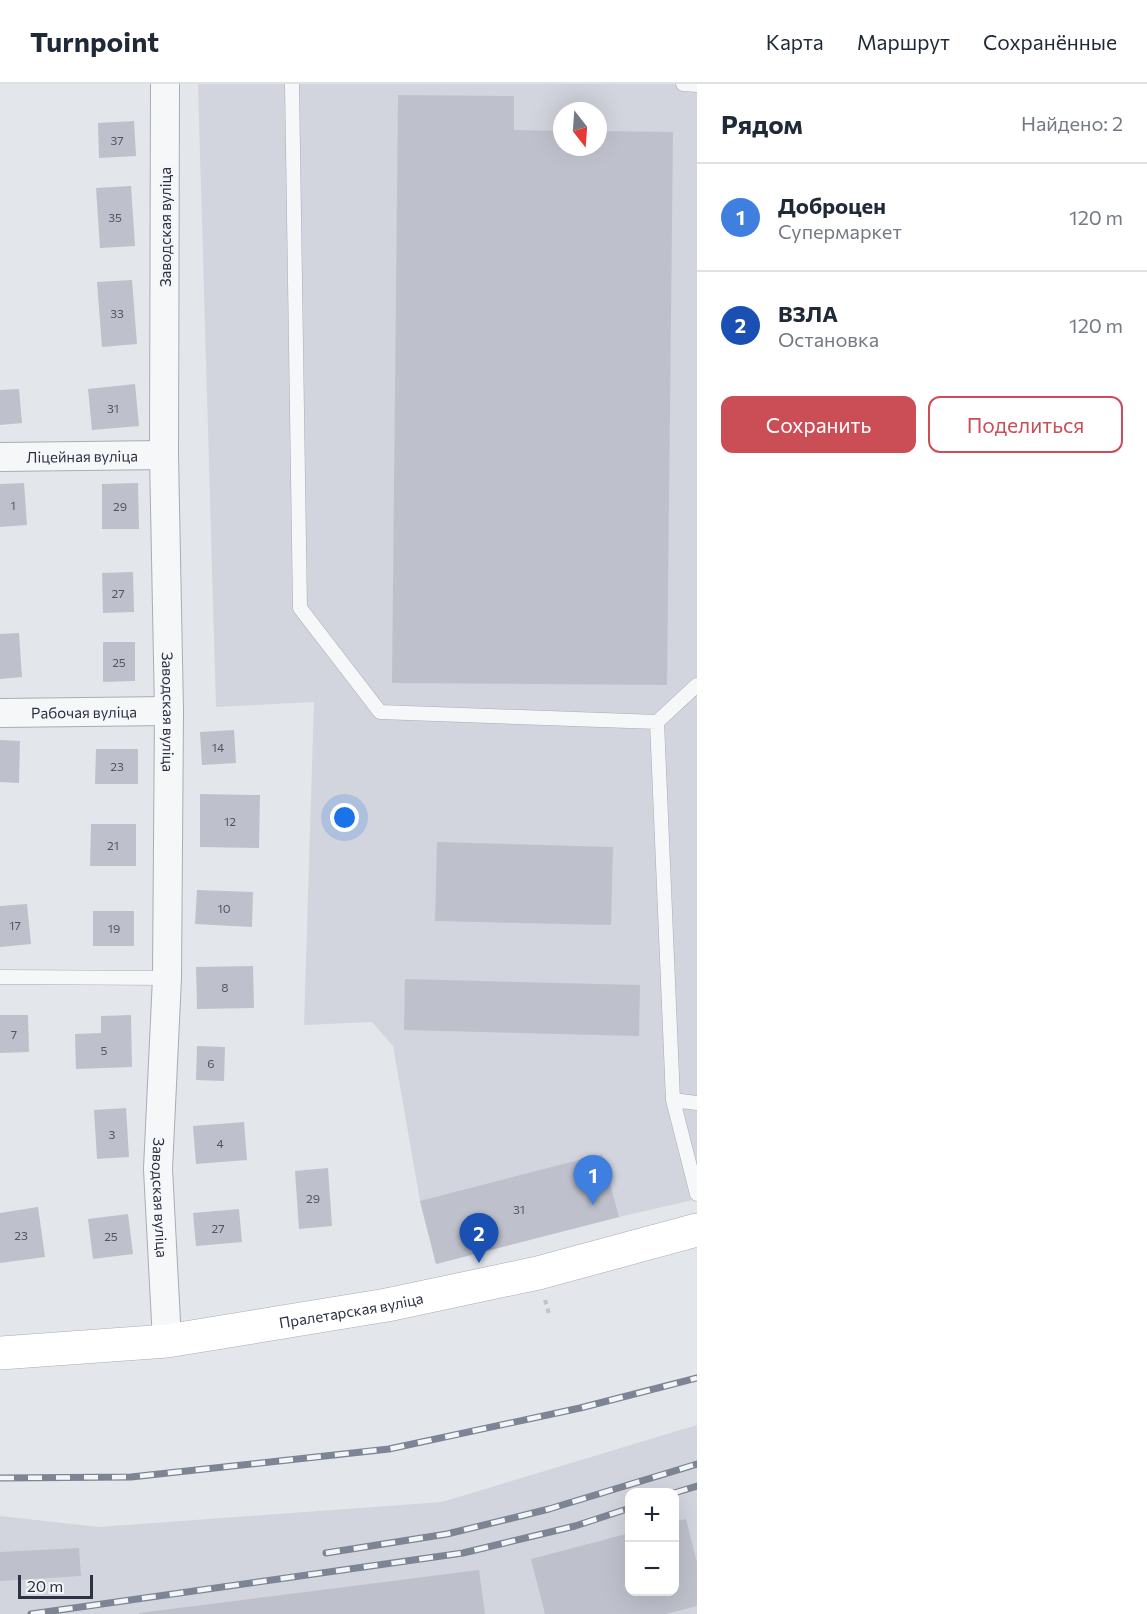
<!DOCTYPE html>
<html lang="ru">
<meta charset="utf-8">
<style>
body{margin:0;font-family:Commissioner,sans-serif;background:#f6f6f7;color:#1f2937}
.controls{position:absolute;right:18px;bottom:18px;display:grid;overflow:hidden;border-radius:12px;box-shadow:0 6px 24px #0002}
.controls button{width:54px;height:54px;display:grid;place-items:center;padding:0;border:0;border-bottom:2px solid #e0e1e3;background:#fff;color:#1f2937;font:30px sans-serif}
.compass{position:absolute;left:553px;top:18px;width:54px;height:54px;border-radius:50%;background:#fff;box-shadow:0 6px 24px #0002;rotate:163deg}
.scale{position:absolute;left:18px;bottom:15px;width:75px;box-sizing:border-box;padding-left:6px;border:3px solid #2c3243;border-top:0;font-size:16px;line-height:21px;white-space:nowrap;color:#2c3243;-webkit-text-stroke:4px #f3f5f8;paint-order:stroke}
.you{position:absolute;left:345px;top:734px;width:21px;height:21px;margin:-15px;border:4px solid #fff;border-radius:50%;background:#1a73e8;box-shadow:0 0 0 9px #1a73e833}
.badge{display:grid;place-items:center;width:39px;height:39px;border-radius:50%;background:#cb4e56;color:#fff;font-size:20px;font-weight:700}
.pin{position:absolute;translate:-50% -50px;filter:drop-shadow(0 2px 3px #0008)}
.pin::after{content:'';position:absolute;top:32px;width:21px;height:18px;background:inherit;clip-path:polygon(0 0,100% 0,50% 100%)}
.list{margin:0;padding:0;list-style:none}
h2{display:flex;justify-content:space-between;align-items:center;height:78px;margin:0;padding:0 24px;font-size:26px}
h2 small{font-size:20px;font-weight:400;color:#747a83}
.list li{display:grid;grid-template-columns:39px 1fr auto;gap:18px;align-items:center;box-sizing:border-box;height:108px;padding:0 24px;border-top:2px solid #e0e1e3}
.list b{display:block;font-size:22px;white-space:nowrap}
.list p{margin:0;font-size:20px;white-space:nowrap;color:#747a83}
.list em{font-size:20px;font-style:normal;color:#747a83}
.actions{display:flex;gap:12px;padding:18px 24px}
.actions a{flex:1;padding:14px 0;border:2px solid #cb4e56;border-radius:12px;text-align:center;font-size:21px;color:#cb4e56}
.actions .main{background:#cb4e56;color:#fff}
.map{position:relative;flex:none;width:697px;height:1530px;overflow:hidden}
header{display:flex;align-items:center;gap:36px;box-sizing:border-box;height:84px;padding:0 30px;background:#fff;border-bottom:2px solid #e0e1e3}
header strong{font-size:28px}
nav{display:flex;gap:33px;margin-inline-start:auto;font-size:21px}
main{display:flex}
aside{flex:1;background:#fff}
.map>svg:first-child{display:block}
</style>
<header>
<strong>Turnpoint</strong>
<nav><a>Карта</a><a>Маршрут</a><a>Сохранённые</a></nav>
</header>
<main>
<div class="map">
<svg width="697" height="1530" viewBox="0 0 697 1530">
<rect width="100%" height="100%" fill="#e3e6eb"/>
<path fill="#d2d5dd" fill-rule="evenodd" d="M198,0H697V1115L619,1133L436,1180L420,1117L393,962L372,938L304,941L314,618L216,623ZM562,27H598V63H562Z
M697,1341V1530H0V1432L99,1443L442,1418ZM630,1408H674V1508H630Z"/>
<path fill="#bec1cb" d="M398,11L514,12V46L562,47V63H598V47L673,48L667,601L392,599Z
M134,37L136,72L99,74L98,39Z
M131,102L135,162L100,164L96,104Z
M132,196L137,260L102,263L97,198Z
M135,300L139,342L92,346L88,305Z
M19,305L22,339L0,341V306Z
M24,399L27,441L0,443V400Z
M138,399L139,445H102V400Z
M133,488L134,528L103,529L102,489Z
M19,549L22,593L0,595V550Z
M103,558H135V597L103,598Z
M234,646L236,679L202,681L200,648Z
M0,656L20,657L19,699L0,698Z
M96,665H138V700H95Z
M200,710L260,711L259,764L200,763Z
M91,740H136V782H90Z
M437,758L613,763L611,841L435,837Z
M197,806L253,808L252,843L195,840Z
M27,820L31,860L0,863V822Z
M93,827H134V862H93Z
M253,882L254,924L197,925L196,883Z
M405,895L640,901L639,952L404,946Z
M0,931H28L29,968L0,969Z
M131,931L132,983L76,985L75,950L101,949V932Z
M197,962L225,963L224,997L196,996Z
M126,1024L129,1073L97,1075L94,1026Z
M244,1038L247,1076L196,1080L193,1042Z
M602,1070L619,1133L436,1180L420,1117Z
M328,1084L332,1142L299,1145L295,1087Z
M38,1123L45,1173L0,1179V1129Z
M239,1125L242,1158L196,1162L193,1129Z
M128,1130L133,1170L93,1175L88,1135Z
M686,1435L697,1478V1522L666,1530H545L531,1475L630,1449V1508H674V1438Z
M79,1464L81,1492L0,1497V1468Z
M479,1486L485,1530H139V1529Z"/>
<g fill="none" stroke-linecap="round" stroke-linejoin="round">
<defs>
<path id="lane" d="M292,0L300,524L380,628L657,638
M683,0L697,1
M697,601L657,638L673,1016L697,1019
M0,893L167,894
M673,1016L697,1110"/>
<g id="street">
<path id="s1" d="M165,0L164,371L169,627L167,894L158,1085L167,1257"/>
<path id="s2" d="M0,373L164,371"/>
<path id="s3" d="M0,629L169,627"/>
</g>
<g id="secondary">
<path id="s4" d="M0,1269L167,1257L387,1221L538,1189L697,1146"/>
</g>
</defs>
<use href="#lane" stroke="#a8acb5" stroke-width="15"/>
<use href="#street" stroke="#a8acb5" stroke-width="30"/>
<use href="#secondary" stroke="#a8acb5" stroke-width="34"/>
<path stroke="#c1c4ca" stroke-width="4" stroke-dasharray="4.5 4.5" stroke-linecap="butt" d="M545,1216L549,1230"/>
<use href="#lane" stroke="#f6f7f9" stroke-width="14"/>
<use href="#street" stroke="#f6f7f9" stroke-width="28"/>
<use href="#secondary" stroke="#fff" stroke-width="33"/>
<defs>
<path id="rail" d="M0,1394L131,1393L389,1365L580,1324L697,1294
M674,1409L697,1402
M326,1469L447,1450L549,1425L697,1380
M31,1530L463,1469L575,1442L630,1424"/>
</defs>
<use href="#rail" stroke="#7d8494" stroke-width="7"/>
<use href="#rail" stroke="#f3f5f8" stroke-width="4.5" stroke-dasharray="14" stroke-linecap="butt"/>
</g>
<g text-anchor="middle" dominant-baseline="central" stroke-width="4.5" stroke-linejoin="round" paint-order="stroke">
<g font-size="12" fill="#505665">
<text x="117" y="56">37</text>
<text x="115" y="133">35</text>
<text x="117" y="229">33</text>
<text x="113" y="324">31</text>
<text x="13" y="421">1</text>
<text x="120" y="422">29</text>
<text x="118" y="509">27</text>
<text x="119" y="578">25</text>
<text x="218" y="663">14</text>
<text x="117" y="682">23</text>
<text x="230" y="737">12</text>
<text x="113" y="761">21</text>
<text x="224" y="824">10</text>
<text x="15" y="841">17</text>
<text x="114" y="844">19</text>
<text x="225" y="903">8</text>
<text x="14" y="950">7</text>
<text x="104" y="966">5</text>
<text x="211" y="979">6</text>
<text x="112" y="1050">3</text>
<text x="220" y="1059">4</text>
<text x="313" y="1114">29</text>
<text x="519" y="1125">31</text>
<text x="218" y="1144">27</text>
<text x="21" y="1151">23</text>
<text x="111" y="1152">25</text>
</g>
<g font-size="15" fill="#2c3243" stroke="#f3f5f8">
<text transform="translate(165 143) rotate(-90)">Заводская вуліца</text>
<text stroke="none"><textPath href="#s2" startOffset="82">Ліцейная вуліца</textPath></text>
<text stroke="none"><textPath href="#s3" startOffset="84">Рабочая вуліца</textPath></text>
<text stroke="none"><textPath href="#s1" startOffset="628">Заводская вуліца</textPath></text>
<text stroke="none"><textPath href="#s1" startOffset="1114">Заводская вуліца</textPath></text>
<text stroke="none"><textPath href="#s4" startOffset="354">Пралетарская вуліца</textPath></text>
</g>
</g>
</svg>
<div class="controls">
<button>+</button>
<button>−</button>
</div>
<svg class="compass" viewBox="-18 -18 36 36"><path d="M0-13l5 13h-10z" fill="#e53935"/><path d="M0 13l5-13h-10z" fill="#747a83"/></svg>
<div class="scale">20 m</div>
<div class="you"></div>
<div class="pin badge" style="left:593px;top:1121px;background:#3f7fe0">1</div>
<div class="pin badge" style="left:479px;top:1179px;background:#1a4fb4">2</div>
</div>
<aside>
<h2>Рядом<small>Найдено: 2</small></h2>
<ul class="list">
<li><span class="badge" style="background:#3f7fe0">1</span><div><b>Доброцен</b><p>Супермаркет</p></div><em>120 m</em></li>
<li><span class="badge" style="background:#1a4fb4">2</span><div><b>ВЗЛА</b><p>Остановка</p></div><em>120 m</em></li>
</ul>
<div class="actions"><a class="main">Сохранить</a><a>Поделиться</a></div>
</aside>
</main>
